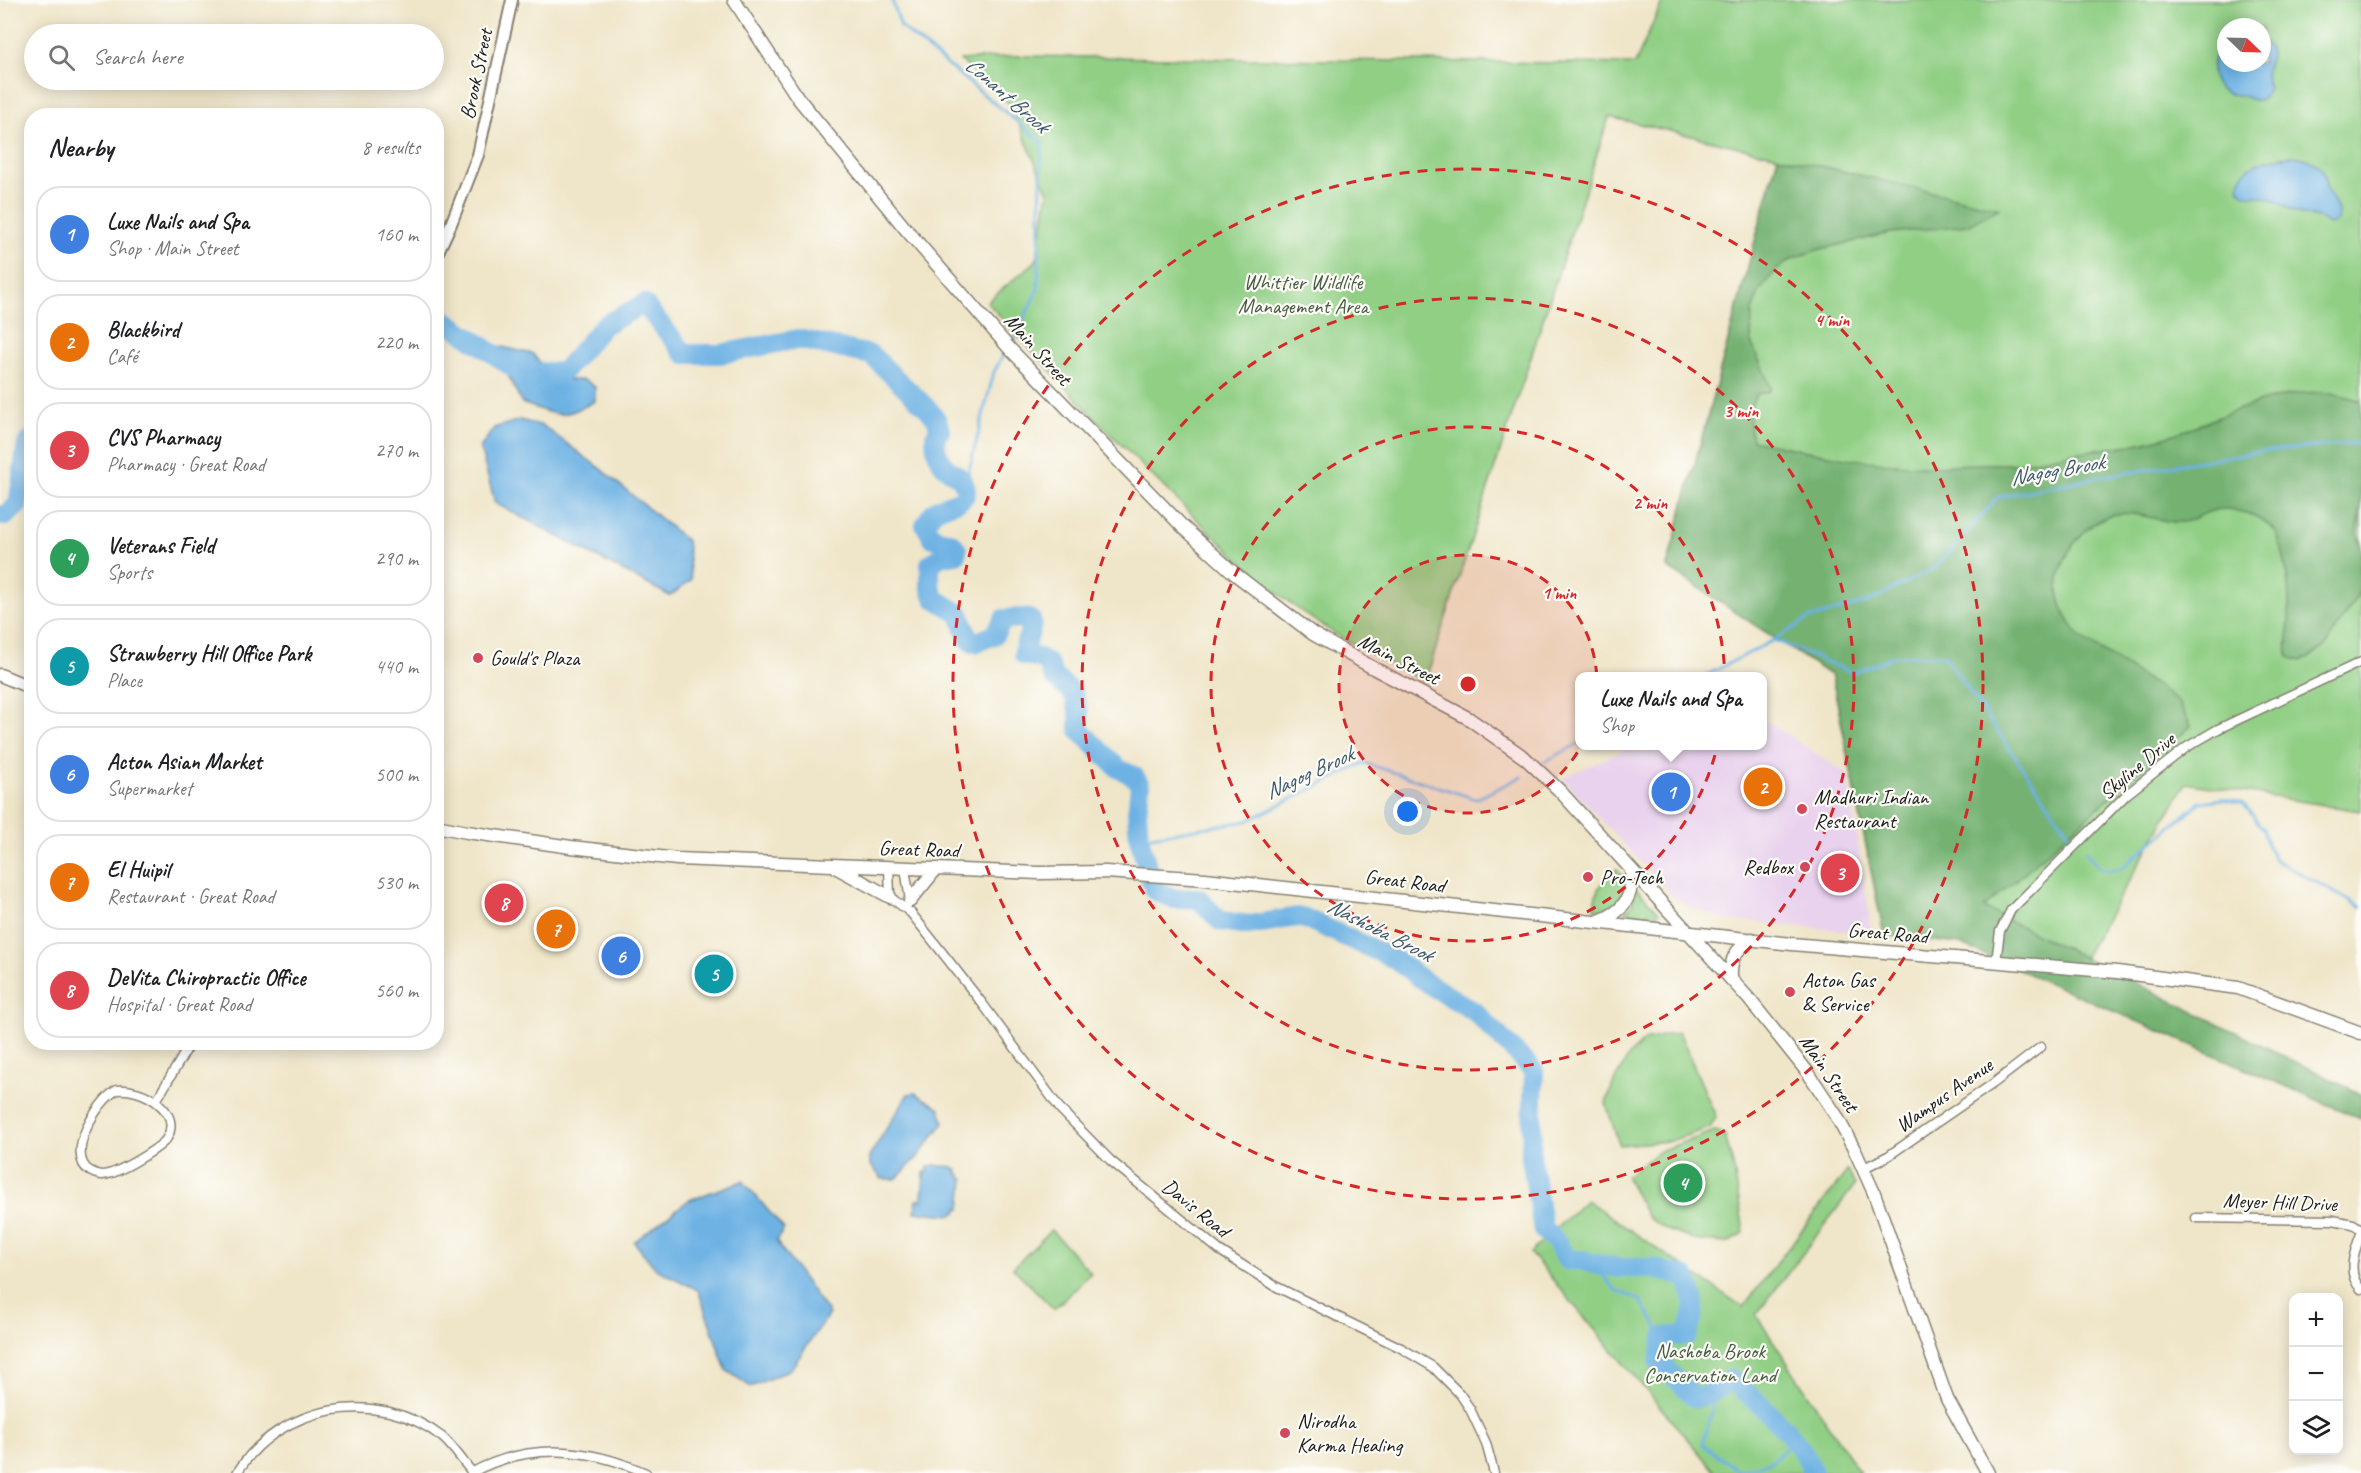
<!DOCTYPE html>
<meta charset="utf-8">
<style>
body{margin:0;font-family:Caveat,sans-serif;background:#f2f2f2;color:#202124}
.controls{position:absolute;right:18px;bottom:18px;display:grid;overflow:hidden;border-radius:12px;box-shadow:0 3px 15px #0003}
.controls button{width:54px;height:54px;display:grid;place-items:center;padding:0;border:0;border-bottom:2px solid #e0e0e0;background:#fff;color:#202124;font:30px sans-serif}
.compass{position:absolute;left:2217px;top:18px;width:54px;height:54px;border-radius:50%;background:#fff;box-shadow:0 3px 15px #0003;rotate:113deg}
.you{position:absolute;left:1408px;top:812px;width:21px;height:21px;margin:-15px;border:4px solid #fff;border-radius:50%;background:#1a73e8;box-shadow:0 0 0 9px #1a73e833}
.badge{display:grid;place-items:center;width:39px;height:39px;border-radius:50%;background:#d1495b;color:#fff;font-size:20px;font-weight:700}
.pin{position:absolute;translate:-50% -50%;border:3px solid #fff;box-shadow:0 2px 6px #0006}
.popup{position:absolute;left:1575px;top:672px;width:192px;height:78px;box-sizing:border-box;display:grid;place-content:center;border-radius:12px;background:#fff;filter:drop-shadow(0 2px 4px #0005);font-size:20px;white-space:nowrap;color:#757577}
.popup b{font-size:22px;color:#202124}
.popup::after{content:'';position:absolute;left:50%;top:100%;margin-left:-12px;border:12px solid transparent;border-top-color:#fff}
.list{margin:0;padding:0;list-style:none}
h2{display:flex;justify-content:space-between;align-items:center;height:78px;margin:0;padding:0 24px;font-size:26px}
h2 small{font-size:20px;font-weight:400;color:#757577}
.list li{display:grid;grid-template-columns:39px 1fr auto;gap:18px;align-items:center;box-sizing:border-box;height:96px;margin:0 12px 12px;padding:0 12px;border:2px solid #e0e0e0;border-radius:24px}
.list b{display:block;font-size:22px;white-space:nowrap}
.list p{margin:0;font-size:20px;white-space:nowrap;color:#757577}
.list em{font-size:20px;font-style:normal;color:#757577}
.icon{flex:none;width:33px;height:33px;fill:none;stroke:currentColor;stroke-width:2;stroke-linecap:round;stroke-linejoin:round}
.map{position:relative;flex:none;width:2361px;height:1473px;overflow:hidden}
.search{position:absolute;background:#fff;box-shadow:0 3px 15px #0003;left:24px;top:24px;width:420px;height:66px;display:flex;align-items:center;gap:15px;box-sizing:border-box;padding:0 21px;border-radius:33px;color:#757577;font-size:22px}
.panel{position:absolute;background:#fff;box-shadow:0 3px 15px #0003;left:24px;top:108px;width:420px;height:942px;border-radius:24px}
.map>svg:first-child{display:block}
</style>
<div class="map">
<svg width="2361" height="1473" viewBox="0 0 2361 1473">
<rect width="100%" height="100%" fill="#fdfcf7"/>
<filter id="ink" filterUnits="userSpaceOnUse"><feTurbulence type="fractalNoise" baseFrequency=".0167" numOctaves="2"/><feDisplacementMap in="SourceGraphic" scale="12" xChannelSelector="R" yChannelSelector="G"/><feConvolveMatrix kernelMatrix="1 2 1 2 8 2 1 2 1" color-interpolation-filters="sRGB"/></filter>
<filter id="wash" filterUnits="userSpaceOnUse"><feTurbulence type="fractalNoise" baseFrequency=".008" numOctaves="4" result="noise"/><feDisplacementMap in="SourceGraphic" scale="24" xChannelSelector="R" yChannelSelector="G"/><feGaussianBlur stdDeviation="1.35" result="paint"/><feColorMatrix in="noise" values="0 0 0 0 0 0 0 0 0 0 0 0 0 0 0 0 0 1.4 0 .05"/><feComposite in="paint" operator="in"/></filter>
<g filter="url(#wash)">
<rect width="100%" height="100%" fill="#efe5c8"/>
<path fill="#e9d2ee" d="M1763,719L1847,774L1872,933L1722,919L1691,908L1676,899L1661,884L1562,778L1634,746H1762Z"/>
<path fill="#91cf85" stroke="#567650" stroke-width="1.5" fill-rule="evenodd" d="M1663,0H2361V811L2186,783L2084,958L1884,935L1832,676L1667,567L1778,156L1609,117L1425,682C1381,660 1338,638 1298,609C1257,578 1220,542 1183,506C1115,440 1050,372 987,302L1036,261L1048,193L1011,105L960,60L1015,56L1635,64ZM2226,27H2262V63H2226Z
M1617,869C1634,887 1619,912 1595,909C1593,893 1603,876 1617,869Z
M1636,888L1659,912L1658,915L1624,912L1631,906Z
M1679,1032L1716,1117L1710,1128L1670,1141L1619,1145L1606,1103L1615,1079L1630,1054L1645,1040Z
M1715,1131L1725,1135L1734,1169L1744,1233L1728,1243L1698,1241L1667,1230L1648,1218L1626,1176L1662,1150Z
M1848,1170L1855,1185L1756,1315L1860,1473H1716L1530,1253L1586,1200L1743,1307Z
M1051,1230L1091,1273L1054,1309L1013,1268Z"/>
<path fill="#74b272" stroke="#486747" stroke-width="1.5" d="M1778,156L2000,208L1967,225L1891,233L1817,250L1794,258L1783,265L1773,274L1759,292L1752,311L1751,342L1771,388L1768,392L1757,394C1747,409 1749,423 1752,440C1809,452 1864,463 1923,466C1941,467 1959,464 1977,464C1991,463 2005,465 2018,463C2039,460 2060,454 2081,452C2108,448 2135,446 2161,438C2220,421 2302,371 2361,402V507L2357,534L2361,545V590L2326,645L2309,658L2300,661L2288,657C2286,640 2290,623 2289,606C2289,587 2285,551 2276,534C2267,518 2232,506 2215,510C2203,512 2193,522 2181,522C2160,523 2138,511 2117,514C2083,519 2053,565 2059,597C2062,612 2072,626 2080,637L2157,686L2179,703L2191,726L1984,908L2361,1094V1119L1960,944L1884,935L1832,676L1667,567Z"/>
<path fill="#6eb2e4" stroke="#456780" stroke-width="1.5" d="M2226,39V63H2262V40C2278,55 2269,57 2265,74L2269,88L2264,98C2255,103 2251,98 2242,96C2237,94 2232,95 2228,94C2203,84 2211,53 2226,39Z
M2288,156C2302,156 2320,161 2325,176C2326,180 2325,186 2327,190C2333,202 2341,206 2337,221L2329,224C2316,214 2312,219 2299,214C2287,210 2278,200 2266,197C2259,195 2249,197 2243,193C2237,188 2239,181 2242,176C2251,161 2273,158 2288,156Z
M498,346L533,354C540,364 550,375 563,379C578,383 579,374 595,387V401C561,420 558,416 522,403L496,352Z
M520,420L543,426L601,469L687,541L691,580L670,596L495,503L480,448L494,428Z
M915,1093L940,1108L944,1122L917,1158L896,1179H882L870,1164L869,1157L908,1094Z
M933,1165L953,1167L954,1169L958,1170L957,1174H961V1179H964L961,1209L958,1208L957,1213L954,1212L953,1215L915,1212L917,1200H922L924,1172H928V1167Z
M743,1181L784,1229L776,1241L829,1314L791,1369L751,1387L726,1370L698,1290L656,1269L634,1242L689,1200Z"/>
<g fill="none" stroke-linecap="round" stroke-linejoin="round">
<path stroke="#6eb2e4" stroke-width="3" d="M892,0L901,27L1042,142L1038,289L1013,341
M965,486L994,372L1003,355
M1774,640L1853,673L1894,656L1944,655L2070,835
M1705,676L1774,640L1808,619L1868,602L1936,567L1998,497L2100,477L2264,451L2361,443
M1544,762L1580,743
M1139,838L1247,821L1364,763L1476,799L1521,777
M2086,852C2098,867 2102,874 2122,868L2200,802L2223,799L2243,803L2263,829L2267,844L2274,859L2361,907
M1593,1264L1615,1290L1640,1300L1664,1337
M1710,1394L1712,1410L1702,1444L1739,1471L1770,1462L1795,1440"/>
<path stroke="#6eb2e4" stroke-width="20" d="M436,314L521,373L563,372L604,325L644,304L685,354H720L798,339L871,355L928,409L937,420L940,431L935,436C935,449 938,462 949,470C953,473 957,474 960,478C979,503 947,502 936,510C931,513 928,520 925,525L933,538C943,541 952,539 957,550L956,554L940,557L930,564V585L934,598L960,614L968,638L975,643L994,635L1004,619L1025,618L1031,620C1034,633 1022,643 1024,655L1040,658L1048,664L1054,677L1073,693L1079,713V730L1119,769L1134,776L1140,785L1137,813L1139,838L1154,890L1175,899L1198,898L1220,921L1249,925L1297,917L1309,920L1394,959L1427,983L1475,1012L1534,1071L1531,1157L1543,1230L1556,1241L1567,1260H1582L1593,1264L1622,1268H1651L1686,1277C1696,1301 1697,1310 1687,1335L1664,1337L1659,1362L1695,1398L1710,1394L1732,1379C1759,1405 1802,1437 1813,1473
M0,515L5,516L18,505L27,444L32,439"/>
</g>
</g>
<g filter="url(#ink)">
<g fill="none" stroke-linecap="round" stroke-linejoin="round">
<defs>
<path id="minor" d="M889,867L890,897L911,913L982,1003L1061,1110L1111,1161L1219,1250L1275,1286L1401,1348L1433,1367L1460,1394L1470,1409L1486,1443L1494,1473
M905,868L910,901
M1996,962L2000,931L2011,910L2127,794L2187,747L2218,729L2361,662
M117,1090C141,1087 183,1110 167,1138C161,1148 119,1172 108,1174C102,1176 95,1174 90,1171C64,1155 98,1100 117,1090Z
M156,1101L191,1042
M1864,1168L1888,1156L1994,1083L2041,1047
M2196,1218L2333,1220L2353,1224L2361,1229
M2361,1234C2354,1252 2346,1274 2361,1289
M237,1473C279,1404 378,1387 442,1437C454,1447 462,1461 472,1472
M471,1473C529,1442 587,1447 646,1473"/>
<path id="tertiary" d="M436,256L451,224L478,155L512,0"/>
<path id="secondary" d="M734,0L798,98L904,227L1010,349L1182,526L1235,574L1313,634L1375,669L1468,718L1525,758L1559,790L1749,999L1809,1074L1836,1115L1856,1153L1874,1193L1947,1399L1988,1473
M0,675L32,688
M436,826L467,832L571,847L677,859L1039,873L1106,872L1205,879L1792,944L2117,972L2238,988L2361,1033
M837,868L890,897
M910,901L936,869
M1599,921C1624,912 1634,896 1631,869
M1731,978C1730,959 1735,950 1752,939"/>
</defs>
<use href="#minor" stroke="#868072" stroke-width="11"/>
<use href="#tertiary" stroke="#868072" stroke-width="14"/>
<use href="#secondary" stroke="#868072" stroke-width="15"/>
<use href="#minor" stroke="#fff" stroke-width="8"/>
<use href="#tertiary" stroke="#fff" stroke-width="10"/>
<use href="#secondary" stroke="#fff" stroke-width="12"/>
</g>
</g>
<circle cx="1468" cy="684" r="129" fill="#d62828" fill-opacity=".12"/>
<g fill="none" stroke="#d62828" stroke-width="3" stroke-dasharray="10 8">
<circle cx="1468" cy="684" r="129"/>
<circle cx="1468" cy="684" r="257"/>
<circle cx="1468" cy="684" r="386"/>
<circle cx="1468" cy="684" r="515"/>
</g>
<g fill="#d1495b" stroke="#fdfcf7" stroke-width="2">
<circle cx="478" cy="658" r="6"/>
<circle cx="1802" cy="809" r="6"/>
<circle cx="1805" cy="867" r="6"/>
<circle cx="1588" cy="877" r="6"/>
<circle cx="1790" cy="992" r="6"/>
<circle cx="1285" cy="1433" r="6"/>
</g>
<g text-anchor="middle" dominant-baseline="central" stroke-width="4.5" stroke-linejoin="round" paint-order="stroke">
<g font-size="21" fill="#1c1c1c" stroke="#fdfcf7">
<text transform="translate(476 74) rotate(-78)">Brook Street</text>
<text transform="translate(1038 349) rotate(48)">Main Street</text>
<text transform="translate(1399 659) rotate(27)">Main Street</text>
<text transform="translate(2137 766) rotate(-40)">Skyline Drive</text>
<text transform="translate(919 849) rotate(2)">Great Road</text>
<text transform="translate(1405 881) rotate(7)">Great Road</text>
<text transform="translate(1888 933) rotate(5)">Great Road</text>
<text transform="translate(1829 1073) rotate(56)">Main Street</text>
<text transform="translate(1944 1095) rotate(-35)">Wampus Avenue</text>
<text transform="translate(2280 1202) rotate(2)">Meyer Hill Drive</text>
<text transform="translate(1196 1208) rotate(39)">Davis Road</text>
</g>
<g font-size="21" fill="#455b41" stroke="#fdfcf7">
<text x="1303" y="282">Whittier Wildlife<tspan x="1303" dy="24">Management Area</tspan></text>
<text x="1710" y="1351">Nashoba Brook<tspan x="1710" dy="24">Conservation Land</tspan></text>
</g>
<g font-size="21" fill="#1c1c1c" stroke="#fdfcf7" text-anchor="start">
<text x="490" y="658">Gould's Plaza</text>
<text x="1814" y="797">Madhuri Indian<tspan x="1814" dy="24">Restaurant</tspan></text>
<text x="1793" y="867" text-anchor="end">Redbox</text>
<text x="1600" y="877">Pro-Tech</text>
<text x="1802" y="980">Acton Gas<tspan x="1802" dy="24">&amp; Service</tspan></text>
<text x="1297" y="1421">Nirodha<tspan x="1297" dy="24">Karma Healing</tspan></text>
</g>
<g font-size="22" font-style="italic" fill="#3d586c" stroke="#fdfcf7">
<text transform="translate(1007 95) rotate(41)">Conant Brook</text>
<text transform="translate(2057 470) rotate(-10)">Nagog Brook</text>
<text transform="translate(1309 773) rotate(-25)">Nagog Brook</text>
<text transform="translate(1380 930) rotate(27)">Nashoba Brook</text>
</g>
</g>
<circle cx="1468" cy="684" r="9" fill="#d62828" stroke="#fdfcf7" stroke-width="3"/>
<g font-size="18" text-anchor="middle" font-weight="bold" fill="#d62828" stroke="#fdfcf7" stroke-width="4.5" stroke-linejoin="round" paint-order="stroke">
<text x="1832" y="326">4 min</text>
<text x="1741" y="417">3 min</text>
<text x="1650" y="509">2 min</text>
<text x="1559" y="599">1 min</text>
</g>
</svg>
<div class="controls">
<button>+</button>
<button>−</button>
<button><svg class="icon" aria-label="layers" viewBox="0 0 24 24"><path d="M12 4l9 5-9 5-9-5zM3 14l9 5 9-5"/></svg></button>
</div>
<svg class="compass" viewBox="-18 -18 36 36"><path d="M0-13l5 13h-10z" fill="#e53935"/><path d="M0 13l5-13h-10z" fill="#757577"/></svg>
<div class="you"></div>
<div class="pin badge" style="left:1671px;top:792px;background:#3f7fe0">1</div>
<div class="popup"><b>Luxe Nails and Spa</b>Shop</div>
<div class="pin badge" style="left:1763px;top:787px;background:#e8710a">2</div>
<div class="pin badge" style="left:1840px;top:873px;background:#e0444e">3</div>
<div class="pin badge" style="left:1683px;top:1183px;background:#2e9e5b">4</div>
<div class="pin badge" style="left:714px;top:974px;background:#0f9aa8">5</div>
<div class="pin badge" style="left:621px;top:956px;background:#3f7fe0">6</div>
<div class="pin badge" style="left:556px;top:929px;background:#e8710a">7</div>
<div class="pin badge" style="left:504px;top:903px;background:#e0444e">8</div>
<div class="search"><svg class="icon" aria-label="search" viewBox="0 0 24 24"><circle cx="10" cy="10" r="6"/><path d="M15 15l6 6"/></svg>Search here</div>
<section class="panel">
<h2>Nearby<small>8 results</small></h2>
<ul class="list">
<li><span class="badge" style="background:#3f7fe0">1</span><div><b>Luxe Nails and Spa</b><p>Shop · Main Street</p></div><em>160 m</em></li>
<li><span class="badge" style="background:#e8710a">2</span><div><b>Blackbird</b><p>Café</p></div><em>220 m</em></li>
<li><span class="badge" style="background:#e0444e">3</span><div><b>CVS Pharmacy</b><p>Pharmacy · Great Road</p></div><em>270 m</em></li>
<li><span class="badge" style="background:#2e9e5b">4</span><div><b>Veterans Field</b><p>Sports</p></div><em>290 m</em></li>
<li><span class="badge" style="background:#0f9aa8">5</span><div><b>Strawberry Hill Office Park</b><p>Place</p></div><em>440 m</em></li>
<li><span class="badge" style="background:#3f7fe0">6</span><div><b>Acton Asian Market</b><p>Supermarket</p></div><em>500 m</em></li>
<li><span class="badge" style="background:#e8710a">7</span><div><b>El Huipil</b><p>Restaurant · Great Road</p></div><em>530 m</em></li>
<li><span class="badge" style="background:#e0444e">8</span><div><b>DeVita Chiropractic Office</b><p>Hospital · Great Road</p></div><em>560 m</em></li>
</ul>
</section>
</div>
